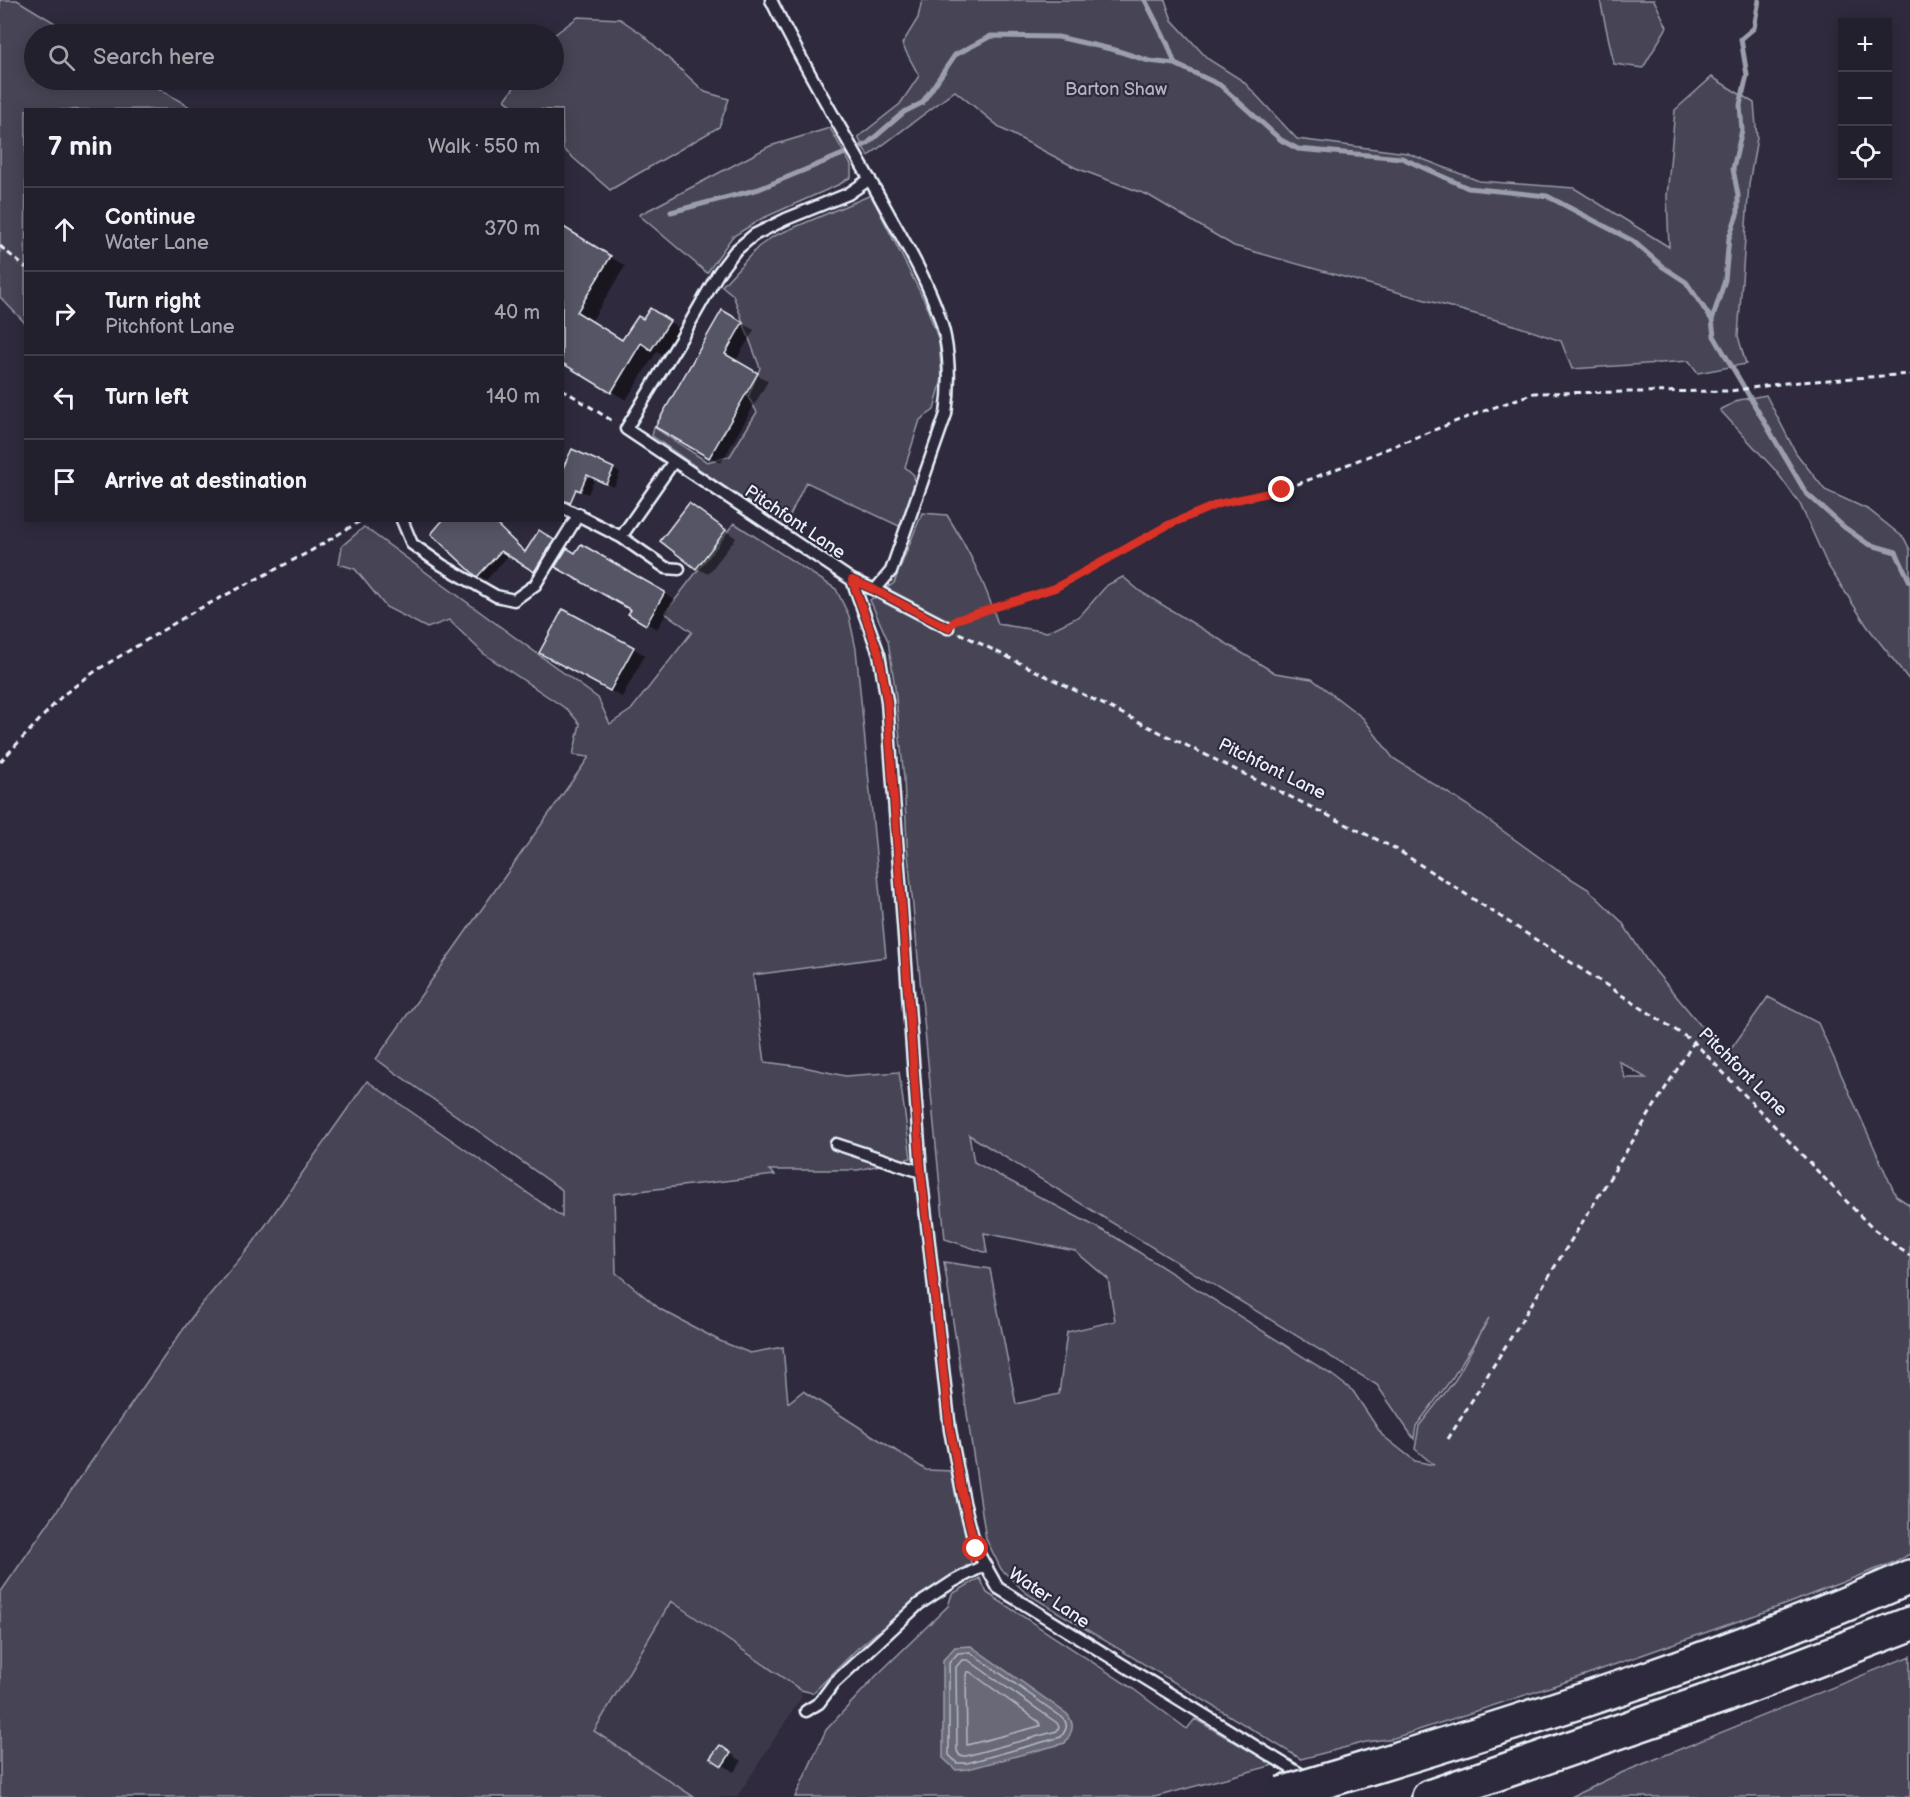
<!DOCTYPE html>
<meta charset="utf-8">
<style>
body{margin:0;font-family:"Balsamiq Sans",sans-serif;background:#2b2836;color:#f1f3f6}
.controls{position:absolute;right:18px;top:18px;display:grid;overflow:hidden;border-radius:0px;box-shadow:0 3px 15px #0003}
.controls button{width:54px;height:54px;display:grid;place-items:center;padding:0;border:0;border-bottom:2px solid #403e4a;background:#23202e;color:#f1f3f6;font:30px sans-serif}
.stop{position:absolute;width:18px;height:18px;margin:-14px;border:4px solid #d93025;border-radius:50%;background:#fff}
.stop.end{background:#d93025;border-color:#fff;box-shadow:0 2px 6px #0008}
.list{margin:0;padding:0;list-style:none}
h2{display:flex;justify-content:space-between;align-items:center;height:78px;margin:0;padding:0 24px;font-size:26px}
h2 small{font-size:20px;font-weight:400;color:#a3a3aa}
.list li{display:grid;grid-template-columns:39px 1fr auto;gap:18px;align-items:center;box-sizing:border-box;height:84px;padding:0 24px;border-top:2px solid #403e4a}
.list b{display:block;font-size:22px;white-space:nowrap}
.list p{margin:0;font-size:20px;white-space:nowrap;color:#a3a3aa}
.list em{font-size:20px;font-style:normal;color:#a3a3aa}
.icon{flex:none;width:33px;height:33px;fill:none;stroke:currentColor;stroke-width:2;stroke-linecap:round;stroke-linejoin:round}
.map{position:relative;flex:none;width:1910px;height:1797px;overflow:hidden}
.search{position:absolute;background:#23202e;box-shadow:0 3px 15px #0003;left:24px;top:24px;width:540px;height:66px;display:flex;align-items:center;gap:15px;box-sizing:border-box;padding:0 21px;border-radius:33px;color:#a3a3aa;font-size:22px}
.panel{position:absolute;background:#23202e;box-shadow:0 3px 15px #0003;left:24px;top:108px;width:540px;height:414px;border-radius:0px}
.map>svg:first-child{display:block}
</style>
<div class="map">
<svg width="1910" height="1797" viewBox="0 0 1910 1797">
<rect width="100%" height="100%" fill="#2f2a3d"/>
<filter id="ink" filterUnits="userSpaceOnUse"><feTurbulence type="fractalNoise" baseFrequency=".0167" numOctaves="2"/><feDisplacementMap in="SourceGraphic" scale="12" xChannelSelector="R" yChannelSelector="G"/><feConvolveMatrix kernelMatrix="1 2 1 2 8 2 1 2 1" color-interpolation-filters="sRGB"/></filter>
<g filter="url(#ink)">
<path fill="#3b3749" d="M671,1601L801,1690V1698L737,1797H694L594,1731Z"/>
<path fill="#464455" stroke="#979aa6" stroke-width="1.5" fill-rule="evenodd" d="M0,0H17L73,34H34V80H145L193,109L26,110L25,323L0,297Z
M922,0H1165L1172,20L1208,59L1243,81L1297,139L1407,153L1479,181L1574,188L1669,247L1667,196L1675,110L1712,77L1754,103L1757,138L1749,184L1738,336L1746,364L1698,373L1689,361L1572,369L1561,341L1514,325L1234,246L1148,195L1076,168L1002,129L955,91L868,156L858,137L900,104L919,76L902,44L918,18Z
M1600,0H1654L1667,27L1643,68L1614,64Z
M578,17L620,19L642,34L705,92L729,99L719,127L610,190L563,149L562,110L517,109L505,100L519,80H554V35Z
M830,128L851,165V177L840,184L761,219L732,237L707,273L639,215L770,146Z
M871,195L925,302L939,341L942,379L934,410L920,420L905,467L914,475L915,487L901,527L806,482L784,528L652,436L654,427L707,462L730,456L757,412L748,397L760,368L733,295L722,286L758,247L774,236Z
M1766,395L1796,453L1825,490L1869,510L1904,538L1910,550V681L1867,626L1827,564L1800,504L1776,471L1720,410L1739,400Z
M922,513L947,515C970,552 985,583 998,624L1047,632L1080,616L1107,585L1123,577L1141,592L1275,673L1312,679L1363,718L1393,758L1467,805L1557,870L1588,889L1622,922L1647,961L1726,1056L1768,997L1818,1023L1896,1196L1910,1205V1554L1892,1563L1781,1606L1565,1682L1394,1738L1366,1742L1301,1759L1026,1593L1001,1569L986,1539L944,1262L990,1269L1016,1404L1059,1394L1067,1332L1115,1321L1108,1279L1075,1251L984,1233L987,1253L945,1239L907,844L904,779L895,688L888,641L870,600L894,583ZM1619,1061L1646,1078H1625ZM969,1135L1377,1385L1414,1439L1416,1426L1453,1377L1489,1318L1455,1380L1419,1426L1415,1449L1434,1465L1415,1461L1382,1435L1353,1391L1332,1375L1115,1237L974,1162Z
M734,523L836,589L849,616L856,649L886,957L753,975L765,1062L804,1067L845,1076L899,1072L911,1158L858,1170H769L775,1175L614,1194L616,1273L660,1309L720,1341L750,1353L783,1347L788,1403L803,1391L926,1470L954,1471L971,1563L920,1596L857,1649L813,1693L801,1690L671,1601L594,1731L694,1797H0V1593L196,1311L253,1243L367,1081L562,1217V1190L376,1059L589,757L573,755L580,724L568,710L484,654L449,620L427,628L386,607L355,569L339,564L342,546L364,527L598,698L610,724L631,710L692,632L665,613Z
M980,1578L987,1593L1132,1688L1187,1729L1195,1719L1274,1765L1155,1797H795L826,1730L876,1676L948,1606L952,1594Z
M1910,1656V1797H1571L1621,1773Z"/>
<path fill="#696978" stroke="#9c9fab" stroke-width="1.5" d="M971,1646L1067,1714C1076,1725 1072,1732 1065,1743L968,1769L956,1770L943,1758V1660L955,1647Z"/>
<path fill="#0007" d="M562,228L625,266L591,322L623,341L643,321L665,319L684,331L667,357L657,351L626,400L569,366Z
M722,312L754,330L735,362L768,381L721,463L657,427Z
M613,469L620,473L614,487L595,478L588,494L568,485L562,477Z
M690,505L736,538L708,574L697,568Z
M491,520L526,552L539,532L561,545L542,575L509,555L486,580L478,575Z
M581,546L675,600L657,629L630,614L633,610L576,555Z
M564,611L645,655L622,697L541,652Z
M720,1747L742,1761L734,1772L712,1758Z"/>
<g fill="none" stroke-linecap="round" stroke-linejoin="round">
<path stroke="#b5bbc5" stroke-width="1.5" d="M970,1652L1063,1718C1069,1725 1066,1730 1061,1737L967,1763H957L949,1755V1663L958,1653Z
M962,1660H968L1057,1723L1059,1727L1057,1731L966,1756H960L957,1751L956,1667Z
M967,1672H970L1039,1722L1040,1726L967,1745L966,1675Z"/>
<path stroke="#9c9fab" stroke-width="5" d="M1145,0L1168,45L1175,64
M1759,0L1754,28L1741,39L1747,75L1740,105L1742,130L1733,169L1738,195V212L1729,238L1725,280L1712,320L1714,336L1806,493L1844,527L1868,544L1896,552L1910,582
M671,212L759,189L867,144L904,112L922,103L955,55L991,36L1058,37L1115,50L1149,61L1175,64L1220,85L1281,140L1298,149L1402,158L1468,188L1547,196L1633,241L1663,267L1686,282L1712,320"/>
</g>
<path fill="#575565" stroke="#e8f1f8" stroke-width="1.5" d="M562,226L611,256L577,312L622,340L638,316L643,319L650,308L670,321L651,350L641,343L611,393L562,363Z
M722,310L743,322L725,354L758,373L709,458L655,427Z
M572,449L614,468L606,484L587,475L580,491L576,489L570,503L562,500V470Z
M689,503L726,530L696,569L660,541Z
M443,520H492L525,552L539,530L554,540L534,572L501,551L477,577L431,534Z
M581,544L665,592L646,625L628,614L631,610L555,567L567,548L575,553Z
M563,609L634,647L610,691L539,653Z
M720,1745L731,1753L722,1766L710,1758Z"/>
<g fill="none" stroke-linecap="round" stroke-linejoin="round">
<defs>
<path id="service" d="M771,0C807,74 851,144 890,216C910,251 937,298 945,337C950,363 950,388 946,414L891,571L875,590
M870,179L848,194L786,219L754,235L735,251L719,272L682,337L626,429L852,580L875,590L948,628
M562,507L621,537L666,568L679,569
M402,520L412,544L442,565L496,596L514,600L535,585L579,514
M621,537L674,461
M852,580L879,654L887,701L921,1172L950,1430L964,1502L976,1549L998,1588L1307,1778
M836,1144L921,1172
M806,1711L819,1703L834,1683L919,1604L954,1581L985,1565"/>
<path id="motorway" d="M1365,1769C1550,1713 1733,1654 1910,1577
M1429,1797L1725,1695L1910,1624"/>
</defs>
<use href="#service" stroke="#e8f1f8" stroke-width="15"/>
<use href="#motorway" stroke="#e8f1f8" stroke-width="38"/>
<path stroke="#e8f1f8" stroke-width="3" stroke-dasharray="6 4.5" stroke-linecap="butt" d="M0,246L26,268
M562,389L614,422
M958,620L1055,588L1168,525L1218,504L1283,490L1462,419L1534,393L1730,391L1786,383L1910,374
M959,633L1396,849L1694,1042L1872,1228L1910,1256
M0,762L63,695L97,670L193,612L309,552L362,520
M1448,1439L1694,1042"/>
<use href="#service" stroke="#2f2a3d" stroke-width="10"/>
<use href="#motorway" stroke="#2f2a3d" stroke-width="33"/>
<defs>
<path id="motorway-bridge" d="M1281,1794L1365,1769"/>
</defs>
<use href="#motorway-bridge" stroke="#e8f1f8" stroke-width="38" stroke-linecap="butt"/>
<use href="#motorway-bridge" stroke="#2f2a3d" stroke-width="33"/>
</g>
</g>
<g fill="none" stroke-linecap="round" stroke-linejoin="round" filter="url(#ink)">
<path stroke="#d93025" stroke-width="8" d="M976,1549L964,1502L950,1430L921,1172L887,701L879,654L852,580L875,590L948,628L956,620L1055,588L1168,525L1218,504L1282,490"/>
</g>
<g text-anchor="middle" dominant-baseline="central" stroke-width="4.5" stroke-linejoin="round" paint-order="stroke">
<g font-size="18" fill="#afb4bf" stroke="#2f2a3d">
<text x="1116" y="89">Barton Shaw</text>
</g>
<g font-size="18" fill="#e8f1f8" stroke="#2f2a3d">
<text transform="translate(795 522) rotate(34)">Pitchfont Lane</text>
<text transform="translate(1272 769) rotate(26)">Pitchfont Lane</text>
<text transform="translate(1743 1072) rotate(45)">Pitchfont Lane</text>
<text transform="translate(1049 1598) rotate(34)">Water Lane</text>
</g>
</g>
</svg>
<div class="controls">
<button>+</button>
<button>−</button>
<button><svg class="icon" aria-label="locate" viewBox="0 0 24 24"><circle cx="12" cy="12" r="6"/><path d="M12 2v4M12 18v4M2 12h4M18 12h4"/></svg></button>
</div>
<div class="stop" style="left:976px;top:1549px"></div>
<div class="stop end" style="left:1282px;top:490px"></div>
<div class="search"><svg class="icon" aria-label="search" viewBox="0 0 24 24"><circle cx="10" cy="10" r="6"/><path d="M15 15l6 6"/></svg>Search here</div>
<section class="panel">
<h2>7 min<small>Walk · 550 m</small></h2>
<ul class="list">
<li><svg class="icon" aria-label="ahead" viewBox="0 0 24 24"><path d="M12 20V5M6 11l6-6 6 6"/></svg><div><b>Continue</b><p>Water Lane</p></div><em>370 m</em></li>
<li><svg class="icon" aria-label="right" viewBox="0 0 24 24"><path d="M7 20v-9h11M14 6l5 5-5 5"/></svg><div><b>Turn right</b><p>Pitchfont Lane</p></div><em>40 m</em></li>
<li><svg class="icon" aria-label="left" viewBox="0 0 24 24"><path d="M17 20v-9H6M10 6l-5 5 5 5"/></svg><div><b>Turn left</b></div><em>140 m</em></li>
<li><svg class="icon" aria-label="arrive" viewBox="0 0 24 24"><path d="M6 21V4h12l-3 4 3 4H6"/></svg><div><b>Arrive at destination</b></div></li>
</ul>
</section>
</div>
